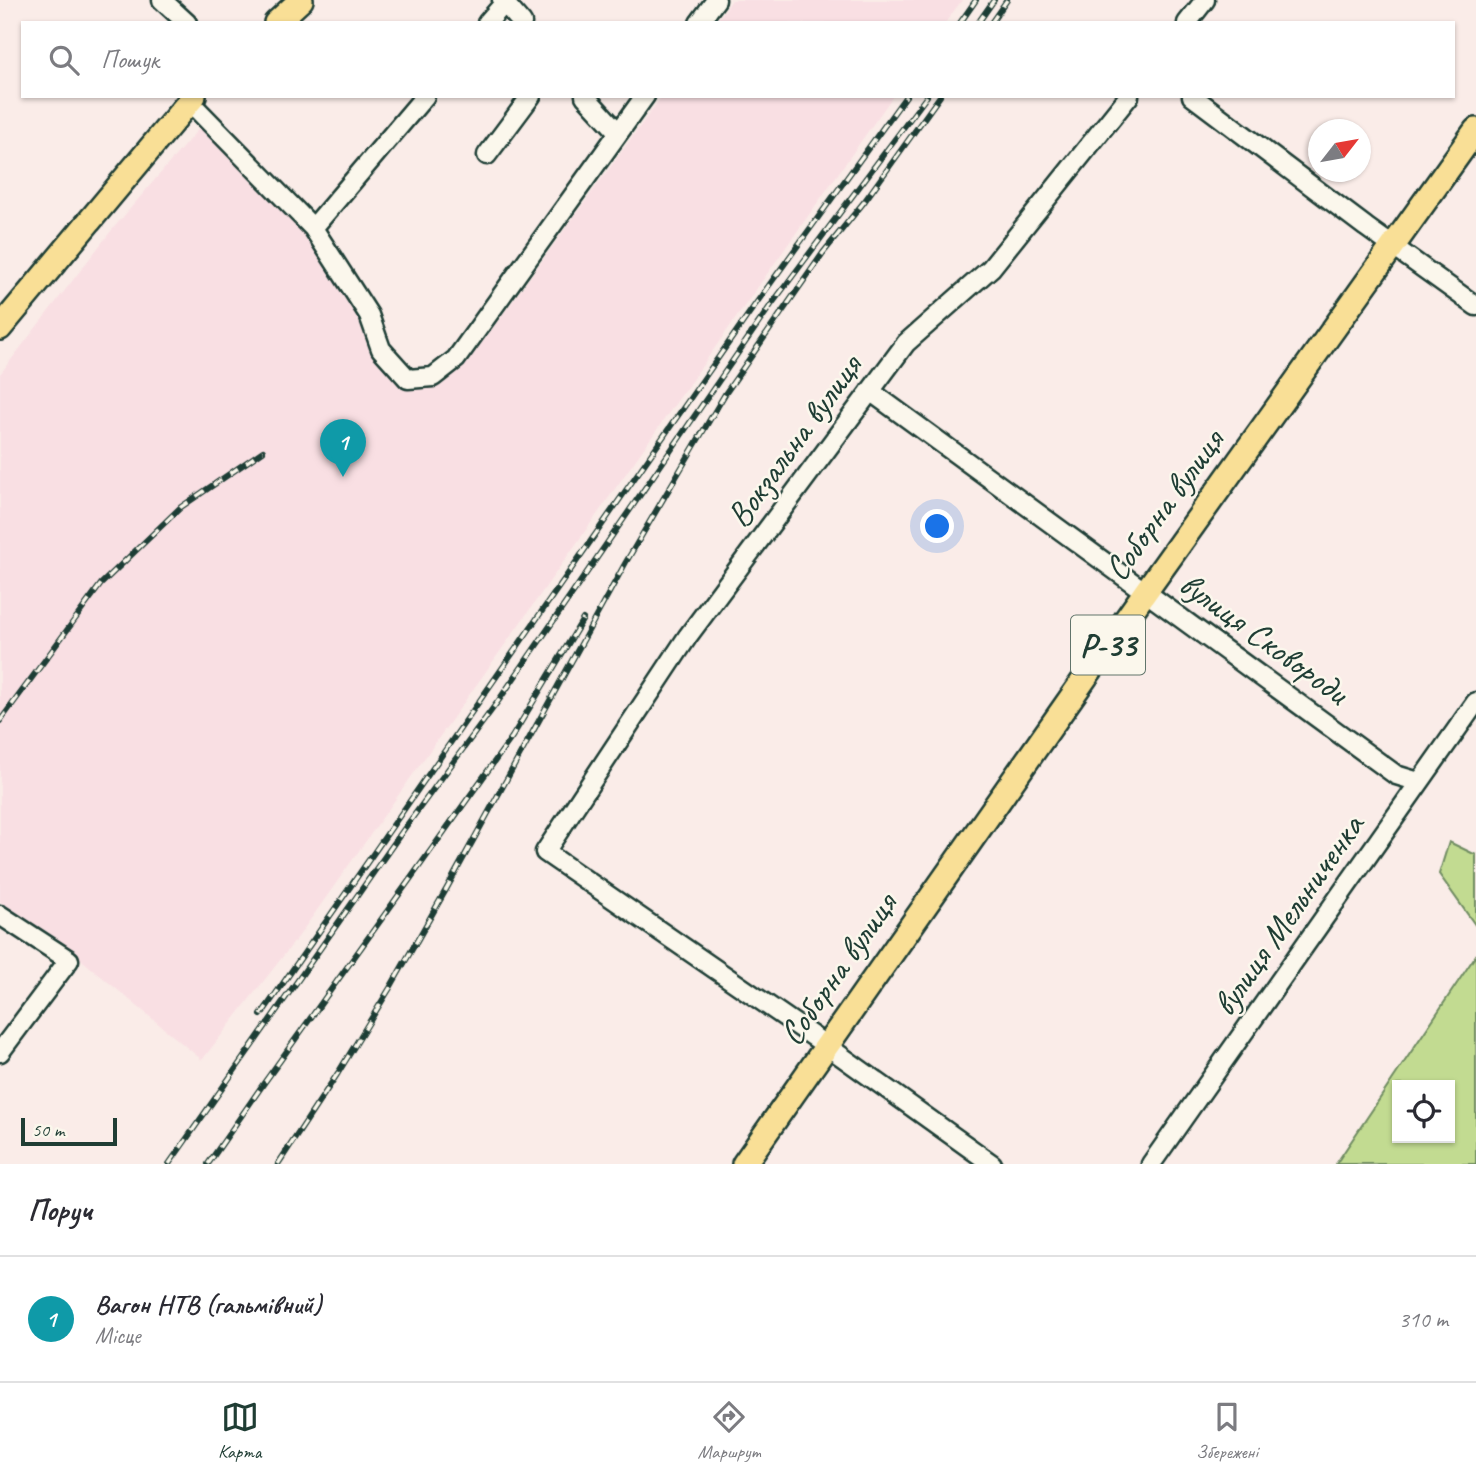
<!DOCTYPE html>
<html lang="uk">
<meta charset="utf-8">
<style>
body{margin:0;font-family:Caveat,sans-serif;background:#f2f2f3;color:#2b2b33}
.controls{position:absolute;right:21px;bottom:21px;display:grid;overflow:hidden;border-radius:0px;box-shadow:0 2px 5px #0004}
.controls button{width:63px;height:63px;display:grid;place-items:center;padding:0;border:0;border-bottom:2px solid #e1e1e2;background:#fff;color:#2b2b33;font:35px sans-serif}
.compass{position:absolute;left:1308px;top:119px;width:63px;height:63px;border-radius:50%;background:#fff;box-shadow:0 2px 5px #0004;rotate:59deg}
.scale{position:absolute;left:21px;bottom:18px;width:96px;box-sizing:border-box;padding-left:7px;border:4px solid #1f3d34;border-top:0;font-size:19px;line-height:24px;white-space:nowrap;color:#1f3d34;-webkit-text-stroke:5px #fbf7ec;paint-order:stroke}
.you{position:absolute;left:938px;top:527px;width:24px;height:24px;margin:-18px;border:5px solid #fff;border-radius:50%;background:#1a73e8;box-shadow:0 0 0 10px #1a73e833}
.badge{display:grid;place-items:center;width:46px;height:46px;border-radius:50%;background:#1f3d34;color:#fff;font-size:23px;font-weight:700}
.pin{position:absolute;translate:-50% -58px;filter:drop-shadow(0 2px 4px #0008)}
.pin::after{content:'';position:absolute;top:37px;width:24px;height:21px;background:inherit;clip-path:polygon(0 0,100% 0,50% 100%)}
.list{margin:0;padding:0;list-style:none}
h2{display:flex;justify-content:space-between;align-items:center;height:91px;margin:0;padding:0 28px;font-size:30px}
h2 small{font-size:23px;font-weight:400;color:#7c7c81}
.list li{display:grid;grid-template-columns:46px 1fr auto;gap:21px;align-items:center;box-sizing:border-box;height:126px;padding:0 28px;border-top:2px solid #e1e1e2}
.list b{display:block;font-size:26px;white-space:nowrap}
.list p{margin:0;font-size:23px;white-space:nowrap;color:#7c7c81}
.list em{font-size:23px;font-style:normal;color:#7c7c81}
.icon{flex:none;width:38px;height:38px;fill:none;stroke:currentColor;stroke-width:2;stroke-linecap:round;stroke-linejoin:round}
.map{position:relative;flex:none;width:1476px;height:1164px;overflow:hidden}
.search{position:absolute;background:#fff;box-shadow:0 2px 5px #0004;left:21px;right:21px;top:21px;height:77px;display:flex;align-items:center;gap:18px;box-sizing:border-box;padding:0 24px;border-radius:0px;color:#7c7c81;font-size:26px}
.sheet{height:217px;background:#fff}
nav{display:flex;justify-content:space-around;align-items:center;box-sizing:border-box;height:98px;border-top:2px solid #e1e1e2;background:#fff;font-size:19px;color:#7c7c81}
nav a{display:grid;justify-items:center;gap:4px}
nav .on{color:#1f3d34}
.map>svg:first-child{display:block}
</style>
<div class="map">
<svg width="1476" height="1164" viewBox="0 0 1476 1164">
<rect width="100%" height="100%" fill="#faece8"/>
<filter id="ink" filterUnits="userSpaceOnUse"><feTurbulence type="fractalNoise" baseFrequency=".0143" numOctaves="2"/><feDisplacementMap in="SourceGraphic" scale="14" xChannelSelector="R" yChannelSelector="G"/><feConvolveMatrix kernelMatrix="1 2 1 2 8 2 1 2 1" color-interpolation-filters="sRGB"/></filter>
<g filter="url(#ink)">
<path fill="#f9dfe3" d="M732,0H962L945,23H715Z
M662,96H893L298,937L202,1060L66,947L0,902V374L111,231L200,127L295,221L320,258L359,312L390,373L404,384L428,382L465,362L487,336Z"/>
<path fill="#c2db91" stroke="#708c62" stroke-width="2" fill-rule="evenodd" d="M1449,842L1476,855V926L1439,874Z
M1476,955V1164H1336ZM1397,1085H1450V1138H1397Z"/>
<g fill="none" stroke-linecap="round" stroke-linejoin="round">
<defs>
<path id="minor" d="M162,0L187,23
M502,0L522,23
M487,23L507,0
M699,23L716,0
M1187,23L1205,0
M585,96L618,132
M1192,96L1366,227L1476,306
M189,101L313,228L369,315L381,349L408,379L433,377L456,359L645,96
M487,155L531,96
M313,228L425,96
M870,391L1396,775L1419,782
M0,915L69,960L0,1052
M992,1164L827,1046L545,852L688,636L906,343L991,268L1129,96
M1151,1164L1476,702"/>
<path id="major" d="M276,23L301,0
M0,328L194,96
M744,1164L1146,591L1476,130"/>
</defs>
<use href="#minor" stroke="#1f3d34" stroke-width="23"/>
<use href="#major" stroke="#1f3d34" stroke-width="28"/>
<use href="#minor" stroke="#fbf7ec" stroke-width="18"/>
<use href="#major" stroke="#f9df96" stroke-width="23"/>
<defs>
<path id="rail" d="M960,23L976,0
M978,23L994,0
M991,23L1007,0
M0,721L101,584L181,507L263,451
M261,1015L757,302L906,96
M169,1164L404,829L499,700L771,305L927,96
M208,1164L264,1083L512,737L583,619
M278,1164L338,1073L390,988L447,888L626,562L725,394L823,253L864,202L940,96"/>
</defs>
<use href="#rail" stroke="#1f3d34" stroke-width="6"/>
<use href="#rail" stroke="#fbf7ec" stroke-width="3.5" stroke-dasharray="10" stroke-linecap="butt"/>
</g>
</g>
<g text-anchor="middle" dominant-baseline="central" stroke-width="5" stroke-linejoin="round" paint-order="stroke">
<rect fill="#fbf7ec" stroke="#61756b" stroke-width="2" x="1071" y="615.5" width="74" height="59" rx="5"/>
<g font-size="33" font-weight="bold" fill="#1f3d34">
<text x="1108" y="645">Р-33</text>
</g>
<g font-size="35" fill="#1f3d34" stroke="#fbf7ec">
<text transform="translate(794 441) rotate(-54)">Вокзальна вулиця</text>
<text transform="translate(1164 505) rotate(-54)">Соборна вулиця</text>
<text transform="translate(1264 638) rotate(36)">вулиця Сковороди</text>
<text transform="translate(1288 915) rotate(-55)">вулиця Мельниченка</text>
<text transform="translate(838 969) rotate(-55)">Соборна вулиця</text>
</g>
</g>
</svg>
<div class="controls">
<button><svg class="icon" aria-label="locate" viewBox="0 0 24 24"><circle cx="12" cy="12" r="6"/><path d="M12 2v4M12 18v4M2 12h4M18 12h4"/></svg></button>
</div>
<svg class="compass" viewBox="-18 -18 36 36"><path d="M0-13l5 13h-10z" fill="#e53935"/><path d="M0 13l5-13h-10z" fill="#7c7c81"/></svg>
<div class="scale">50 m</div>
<div class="you"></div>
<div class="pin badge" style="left:343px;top:477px;background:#0f9aa8">1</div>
<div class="search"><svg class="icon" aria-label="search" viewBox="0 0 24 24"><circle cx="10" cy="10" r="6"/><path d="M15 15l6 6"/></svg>Пошук</div>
</div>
<section class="sheet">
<h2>Поруч<small></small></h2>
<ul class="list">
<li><span class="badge" style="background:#0f9aa8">1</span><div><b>Вагон НТВ (гальмівний)</b><p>Місце</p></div><em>310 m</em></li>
</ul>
</section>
<nav>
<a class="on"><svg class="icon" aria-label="map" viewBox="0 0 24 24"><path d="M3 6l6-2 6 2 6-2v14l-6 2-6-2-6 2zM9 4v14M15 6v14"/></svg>Карта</a>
<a><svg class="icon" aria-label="directions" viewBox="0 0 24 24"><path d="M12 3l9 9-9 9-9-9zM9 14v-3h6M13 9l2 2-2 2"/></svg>Маршрут</a>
<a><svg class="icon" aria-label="saved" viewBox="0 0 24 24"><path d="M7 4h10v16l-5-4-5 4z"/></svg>Збережені</a>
</nav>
